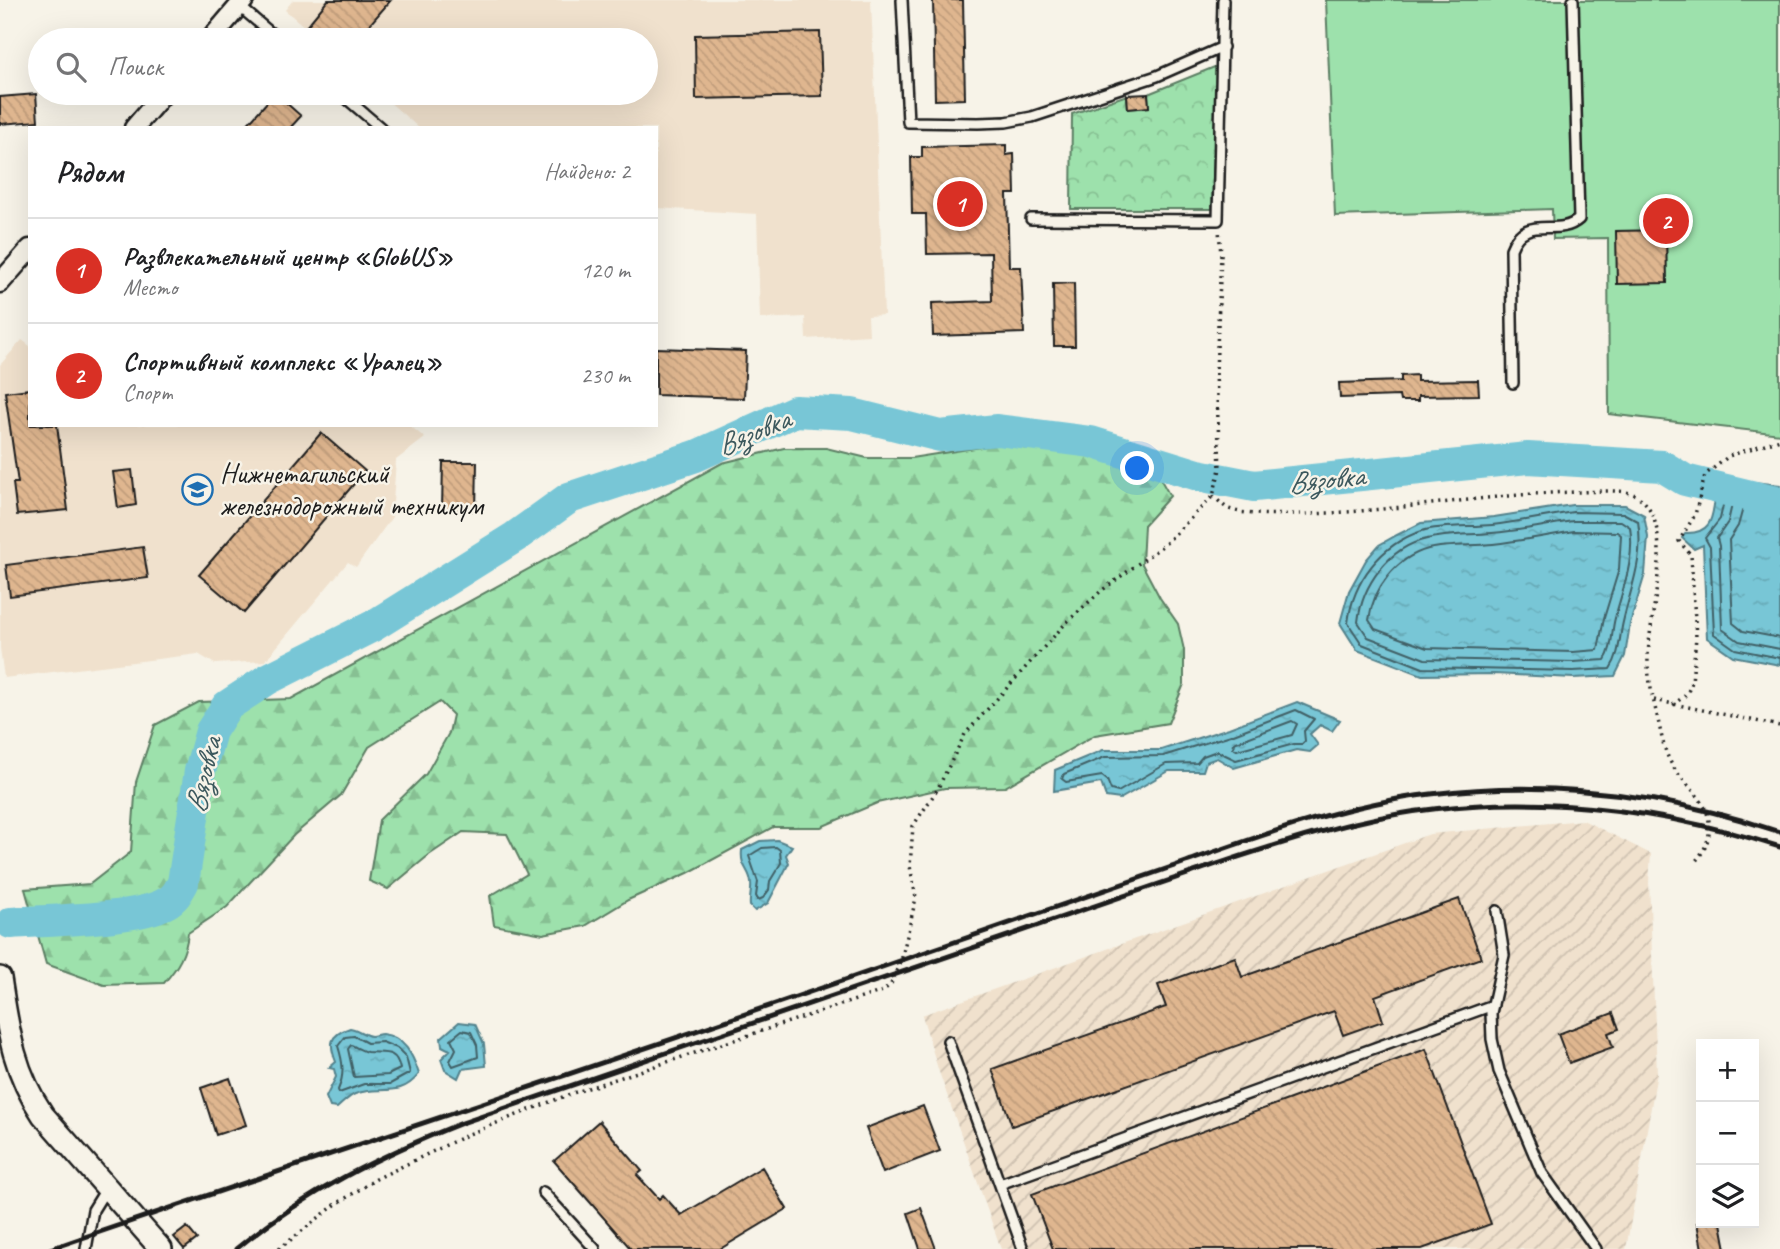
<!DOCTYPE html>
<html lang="ru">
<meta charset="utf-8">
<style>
body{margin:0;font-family:Caveat,sans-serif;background:#f2f2f2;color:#202124}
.controls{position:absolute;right:21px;bottom:21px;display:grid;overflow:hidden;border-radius:0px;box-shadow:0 7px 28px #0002}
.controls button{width:63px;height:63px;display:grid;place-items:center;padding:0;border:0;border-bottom:2px solid #e0e0e0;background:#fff;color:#202124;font:35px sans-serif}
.you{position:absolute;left:1138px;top:469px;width:24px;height:24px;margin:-18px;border:5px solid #fff;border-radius:50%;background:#1a73e8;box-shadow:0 0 0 10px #1a73e833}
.badge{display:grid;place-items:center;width:46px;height:46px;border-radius:50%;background:#d93025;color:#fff;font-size:23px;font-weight:700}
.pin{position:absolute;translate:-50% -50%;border:4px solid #fff;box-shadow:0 2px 7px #0006}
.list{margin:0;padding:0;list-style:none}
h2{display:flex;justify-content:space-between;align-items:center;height:91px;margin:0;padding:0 28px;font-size:30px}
h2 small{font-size:23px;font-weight:400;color:#757577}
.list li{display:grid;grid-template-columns:46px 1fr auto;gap:21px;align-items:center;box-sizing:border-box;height:105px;padding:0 28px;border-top:2px solid #e0e0e0}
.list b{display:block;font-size:26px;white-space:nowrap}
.list p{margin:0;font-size:23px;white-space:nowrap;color:#757577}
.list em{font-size:23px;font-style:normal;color:#757577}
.icon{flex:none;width:38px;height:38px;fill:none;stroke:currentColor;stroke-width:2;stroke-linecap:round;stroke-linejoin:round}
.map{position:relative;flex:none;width:1780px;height:1249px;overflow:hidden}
.search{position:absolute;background:#fff;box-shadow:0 7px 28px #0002;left:28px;top:28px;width:630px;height:77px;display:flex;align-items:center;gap:18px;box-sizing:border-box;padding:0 24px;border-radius:38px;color:#757577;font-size:26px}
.panel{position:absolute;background:#fff;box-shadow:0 7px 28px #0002;left:28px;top:126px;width:630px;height:301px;border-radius:0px}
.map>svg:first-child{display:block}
</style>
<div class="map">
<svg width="1780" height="1249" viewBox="0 0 1780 1249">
<defs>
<pattern id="industrial-furrows" width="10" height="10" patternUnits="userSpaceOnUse" patternTransform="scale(1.75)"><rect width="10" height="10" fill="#f0e1cd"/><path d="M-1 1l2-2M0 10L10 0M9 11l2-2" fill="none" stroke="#cdc0af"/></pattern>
<pattern id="forest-firs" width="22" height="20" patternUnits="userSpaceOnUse" patternTransform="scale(1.75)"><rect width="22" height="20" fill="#9de1ac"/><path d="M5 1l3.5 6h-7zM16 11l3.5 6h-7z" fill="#87c093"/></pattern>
<pattern id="park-crowns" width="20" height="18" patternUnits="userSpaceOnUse" patternTransform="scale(1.75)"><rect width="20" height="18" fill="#9de1ac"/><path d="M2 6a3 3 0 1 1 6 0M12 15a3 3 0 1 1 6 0" fill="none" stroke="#87c093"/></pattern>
<pattern id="water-ripples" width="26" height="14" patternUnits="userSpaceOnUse" patternTransform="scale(1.75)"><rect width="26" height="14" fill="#78c6d6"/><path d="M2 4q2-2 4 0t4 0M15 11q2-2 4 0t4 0" fill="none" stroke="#67aab7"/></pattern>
<pattern id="building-back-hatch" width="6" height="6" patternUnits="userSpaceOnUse" patternTransform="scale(1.75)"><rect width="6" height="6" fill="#dfb68f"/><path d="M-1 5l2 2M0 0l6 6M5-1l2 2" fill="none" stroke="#bf9c7b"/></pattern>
</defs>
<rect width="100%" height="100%" fill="#f7f3e8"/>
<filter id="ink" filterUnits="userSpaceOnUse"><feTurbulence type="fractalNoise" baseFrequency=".0143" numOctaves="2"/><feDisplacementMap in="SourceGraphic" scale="14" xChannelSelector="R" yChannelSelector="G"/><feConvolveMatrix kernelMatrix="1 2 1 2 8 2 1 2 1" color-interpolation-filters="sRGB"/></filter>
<g filter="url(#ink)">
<path fill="#f0e1cd" d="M293,0H871L884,315L868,316L869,335L806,339L805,317L760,319L757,214L656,208V128H419L379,93H646V40H320L285,10Z
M22,340L30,346V425H409L425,438L396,460L392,517L356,567L348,562L265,661L215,664L198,654L4,678L0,648V365Z"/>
<path fill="url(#industrial-furrows)" d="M1583,820L1651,854L1649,882L1657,1073L1626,1249H1001L938,1069L922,1015L1430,834Z"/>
<path fill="url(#forest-firs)" stroke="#5c7e64" stroke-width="2" d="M1033,439L1084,455L1134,465L1157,473L1170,496L1144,525L1142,564L1160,598L1178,624L1184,650V684L1168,723L1095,735L1005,787L945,788L877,803L821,827H773L688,873L628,900L585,926L543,934L494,925L490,896L527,874L507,834L463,832L429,855L388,889L369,881L379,820L426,774L449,733L453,715L440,702L369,747L341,795L294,835L227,907L188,933C186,954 178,967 164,983L104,985L46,964L25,889L90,884L131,852L136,782L155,725L199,702L291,699L722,463L784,448H826L867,458H911Z"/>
<path fill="url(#park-crowns)" stroke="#5c7e64" stroke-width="2" d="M1217,66L1212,209H1071L1072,114L1127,95L1128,109L1149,107L1148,94Z"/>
<path fill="#9de1ac" stroke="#5c7e64" stroke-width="2" d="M1326,0H1780V434L1609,414L1608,238L1553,239L1552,209L1335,216Z"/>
<path fill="url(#water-ripples)" stroke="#53828c" stroke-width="2" d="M1745,481L1780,485V665L1733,656L1707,638L1703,545L1694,549L1682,538L1686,533C1721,534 1709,502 1719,489C1724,483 1738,482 1745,481Z
M1572,505H1625L1644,515L1648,537L1645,574L1630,624L1625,656L1615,676L1573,678L1494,674L1422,675L1357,650L1340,623L1349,591L1366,560L1379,545L1397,535L1421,523L1494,517Z
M1297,702L1340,720L1332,731L1320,725L1310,734L1318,745L1310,752L1296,750L1234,768L1217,758L1206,762L1203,771H1169L1120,799L1106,797L1101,783L1054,791L1055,770L1103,750H1161L1229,728Z
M777,840L792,846L786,855L789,863L768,903L755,911L750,906C749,898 752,891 751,883C750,869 740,868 742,850L760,841Z
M459,1022L475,1024L484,1044L486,1066L462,1069L458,1078L445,1070L441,1059L450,1050L442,1046L441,1038Z
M350,1028C358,1029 363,1035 371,1036C375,1036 378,1034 382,1034C404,1036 413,1055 419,1074C399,1100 379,1084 355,1094C348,1097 343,1103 337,1108L330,1107L326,1097L336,1077L334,1069L329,1068L336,1062C329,1044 329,1035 350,1028Z"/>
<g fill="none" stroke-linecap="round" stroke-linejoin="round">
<path stroke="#416066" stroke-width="2" d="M1780,492L1746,488L1726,492L1720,519L1705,538L1710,547L1714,634L1735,649L1780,658
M1780,500L1746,497L1733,500L1728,522L1717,538L1719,546L1722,629L1739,641L1780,649
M1780,511L1743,508L1738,526L1729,540L1733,623L1743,631L1780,638
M1573,512L1623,513L1638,521C1644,560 1631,586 1623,622C1619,639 1620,654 1610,669L1573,671L1423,668L1362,644L1348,623C1353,581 1381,544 1422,531C1441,525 1471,527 1492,525C1519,522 1546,516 1573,512Z
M1573,521H1621L1630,527C1635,559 1623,588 1615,618C1611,633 1613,648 1605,660L1573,662L1425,659L1368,637L1358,622C1362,585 1389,547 1427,539C1447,534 1471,535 1492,533C1519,531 1546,525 1573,521Z
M1574,531L1617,532L1621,535L1619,569L1604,618L1598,650L1573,652L1427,648L1375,629L1369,620C1373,588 1396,558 1428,549C1448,544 1473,546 1493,544C1520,541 1547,536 1574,531Z
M1296,710L1314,719L1304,731L1305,741L1302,744H1294L1236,760L1217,751L1203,756L1197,763L1166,764L1118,792L1111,790L1107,780L1102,776L1066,782L1062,779L1064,774L1105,757L1163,756L1231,735Z
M1292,721L1297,724L1292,735L1237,750L1233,748L1234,743Z
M776,847L780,850L781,863L770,881L769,890L763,898L758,900L756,896L758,882L749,856L762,848Z
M462,1030L471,1032L477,1045L478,1057L453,1066L450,1061L456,1049L451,1039Z
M354,1036L367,1043L382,1042L397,1048L406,1057L410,1073L390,1084H364L339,1093L338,1090C345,1074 343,1062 338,1046L345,1037Z
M351,1045C356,1047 362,1051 367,1052C383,1054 396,1048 400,1069L388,1075L354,1077L348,1049Z"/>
<path stroke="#78c6d6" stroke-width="32" d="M11,923C48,920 137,920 166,903C175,898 178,892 183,883L200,771L211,731L227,706L268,679L373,626L515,537L569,498L696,456L795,411L852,414L940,436L997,430L1091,442L1198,475L1254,486L1528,458L1662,466L1685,480L1780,503"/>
</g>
<path fill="url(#building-back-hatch)" stroke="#1c1c1c" stroke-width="2" d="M328,0H391L364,31L376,40H321L306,27Z
M933,0H963L965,99L935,100Z
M820,32L822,96L696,99L695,35Z
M275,93L301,116L290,128H244Z
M36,94L38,121L0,124V97Z
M1148,94L1149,107L1128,109L1127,95Z
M1006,145V155L1014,154L1015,194H1007L1009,267H1021L1024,333L933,336L932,303L992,301L991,253L927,254L926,214H912L911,157H922V147Z
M1666,230L1667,283L1617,284L1616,231Z
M1074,283L1075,346H1054L1053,284Z
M656,348L746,351L744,398L656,395Z
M1417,375V381L1478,380L1479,395L1418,396V401H1400L1399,396L1340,398L1339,383L1401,381V376Z
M30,389V425H57L68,510L17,515L13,483H18L5,392Z
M321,433L365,471L244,613L199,575Z
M443,462H477L476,511L442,510Z
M132,470L136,505L118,508L113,472Z
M143,547L148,578L10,596L6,565Z
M1459,899L1481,958L1375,996L1383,1021L1343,1035L1334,1011L1012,1126L992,1069L1166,1007L1158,985L1235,957L1242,977Z
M1613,1013L1619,1029L1608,1033L1613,1047L1569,1063L1558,1034Z
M1426,1049L1491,1224L1422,1249H1053L1032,1194Z
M230,1078L246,1125L216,1135L201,1088Z
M923,1106L940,1151L883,1173L866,1128Z
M599,1121L642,1171L637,1175L659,1199L663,1195L681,1215L762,1167L787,1209L720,1249H631L554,1161Z
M921,1208L936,1249H920L908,1213Z
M1697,1223H1721L1726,1249H1702Z
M187,1227L197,1239L184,1249L174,1237Z"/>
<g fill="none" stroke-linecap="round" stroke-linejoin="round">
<defs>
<path id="service" d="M902,0L908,122L978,123L1006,122L1032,117L1157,76L1223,47
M239,6L279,40
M340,93L381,128
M1031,219L1218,220L1223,0
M1513,383L1511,249C1525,212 1557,239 1579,219L1573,0
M1497,911L1504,955L1491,1013L1492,1039L1499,1071L1542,1173L1596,1249
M948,1041L1023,1249
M1000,1184L1493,1005
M543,1192L595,1249
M86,1249L93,1210L106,1189"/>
<path id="minor" d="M210,40L244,0
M134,128L164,93
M0,283L30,249"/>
<path id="tertiary" d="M0,978C8,1029 13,1071 43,1115L161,1249"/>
</defs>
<use href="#service" stroke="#1c1c1c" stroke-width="14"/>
<use href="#minor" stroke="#1c1c1c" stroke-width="23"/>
<use href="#tertiary" stroke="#1c1c1c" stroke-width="26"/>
<path stroke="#1c1c1c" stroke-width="3.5" stroke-dasharray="2 5" stroke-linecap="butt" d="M1213,496C1218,500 1224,507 1229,509C1252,517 1280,514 1303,514C1395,512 1485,494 1577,492C1593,492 1615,489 1630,493C1640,495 1649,506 1652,514C1669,553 1650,614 1648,656C1647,680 1655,705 1660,729C1663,743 1666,756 1674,768C1682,780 1693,789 1701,801C1715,822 1711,845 1694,863
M1654,700L1780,726
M1673,705L1687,694L1692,682L1696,637L1691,555L1679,541L1695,515L1705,475L1729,456L1780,439
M279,1249L335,1205L376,1179L469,1134L570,1094L883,991L891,984L901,961L916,898L910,866L913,826L937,790L965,734L1066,623L1101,591L1165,544L1213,496L1220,469L1216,372L1221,255L1219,230"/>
<use href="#service" stroke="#f7f3e8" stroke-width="9"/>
<use href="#minor" stroke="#f7f3e8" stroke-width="18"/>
<use href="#tertiary" stroke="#f7f3e8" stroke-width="21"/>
<path stroke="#1c1c1c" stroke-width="5" d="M50,1249C336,1151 625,1057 911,957C1003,925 1094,894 1186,862C1265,834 1347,804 1431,794C1550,779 1666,794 1780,832
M236,1249C304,1193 381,1155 462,1123L1217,864C1263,849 1308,834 1355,823C1496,789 1643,803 1780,847"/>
</g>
</g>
<defs>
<symbol id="university-ring" viewBox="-11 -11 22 22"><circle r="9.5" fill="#f7f3e8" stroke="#1f6fb2" stroke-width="1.5"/><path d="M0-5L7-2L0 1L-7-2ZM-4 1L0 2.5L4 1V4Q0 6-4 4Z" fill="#1f6fb2"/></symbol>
</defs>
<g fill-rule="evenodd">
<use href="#university-ring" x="180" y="472" width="35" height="35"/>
</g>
<g text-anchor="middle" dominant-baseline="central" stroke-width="5" stroke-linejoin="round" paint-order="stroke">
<g font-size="28" fill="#1c1c1c" stroke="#f7f3e8" text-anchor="start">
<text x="220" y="473">Нижнетагильский<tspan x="220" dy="32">железнодорожный техникум</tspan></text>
</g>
<g font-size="30" font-style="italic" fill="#3c585d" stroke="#f7f3e8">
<text transform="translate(753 432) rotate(-23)">Вязовка</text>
<text transform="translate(1326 479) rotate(-6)">Вязовка</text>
<text transform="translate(203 775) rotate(-77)">Вязовка</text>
</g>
</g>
</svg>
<div class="controls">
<button>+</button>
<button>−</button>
<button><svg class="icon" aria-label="layers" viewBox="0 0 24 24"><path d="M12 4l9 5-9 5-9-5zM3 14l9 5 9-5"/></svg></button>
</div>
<div class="you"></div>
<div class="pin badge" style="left:960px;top:204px">1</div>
<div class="pin badge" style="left:1666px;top:221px">2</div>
<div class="search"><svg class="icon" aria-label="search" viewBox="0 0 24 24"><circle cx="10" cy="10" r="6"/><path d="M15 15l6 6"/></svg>Поиск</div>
<section class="panel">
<h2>Рядом<small>Найдено: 2</small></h2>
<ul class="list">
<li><span class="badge">1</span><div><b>Развлекательный центр «GlobUS»</b><p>Место</p></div><em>120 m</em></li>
<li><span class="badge">2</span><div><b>Спортивный комплекс «Уралец»</b><p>Спорт</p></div><em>230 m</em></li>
</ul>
</section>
</div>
